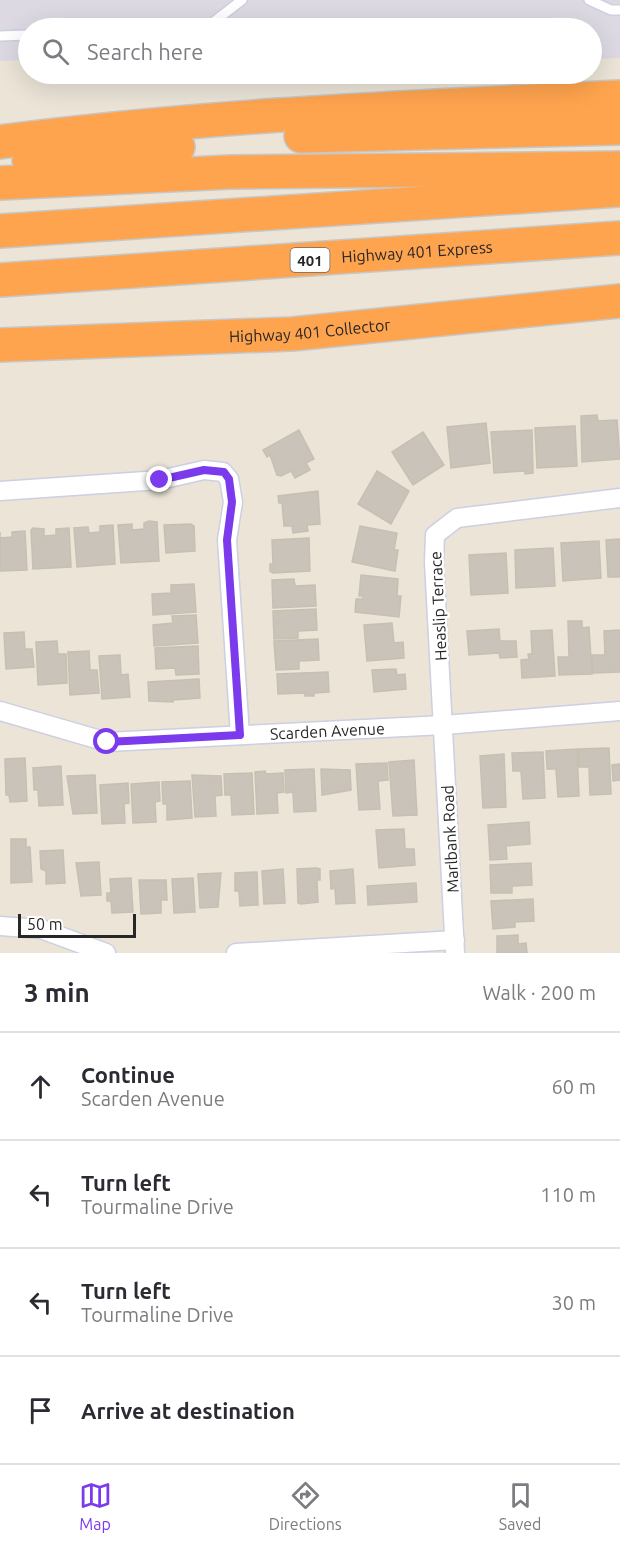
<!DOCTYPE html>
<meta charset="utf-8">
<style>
body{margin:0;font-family:Ubuntu,sans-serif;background:#f2f2f3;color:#2b2b33}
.scale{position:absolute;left:18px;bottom:15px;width:118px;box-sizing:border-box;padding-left:6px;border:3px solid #272727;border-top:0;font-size:16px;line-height:21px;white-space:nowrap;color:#272727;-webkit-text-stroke:4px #fff;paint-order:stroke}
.stop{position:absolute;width:18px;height:18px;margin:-14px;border:4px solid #7c3aed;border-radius:50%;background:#fff}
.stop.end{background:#7c3aed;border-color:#fff;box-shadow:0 2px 6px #0008}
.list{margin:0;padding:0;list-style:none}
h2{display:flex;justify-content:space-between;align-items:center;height:78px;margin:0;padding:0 24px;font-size:26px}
h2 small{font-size:20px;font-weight:400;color:#7c7c81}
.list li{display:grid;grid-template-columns:39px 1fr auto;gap:18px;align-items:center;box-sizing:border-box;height:108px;padding:0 24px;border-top:2px solid #e1e1e2}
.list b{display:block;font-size:22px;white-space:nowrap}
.list p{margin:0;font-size:20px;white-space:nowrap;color:#7c7c81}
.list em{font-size:20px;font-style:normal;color:#7c7c81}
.icon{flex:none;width:33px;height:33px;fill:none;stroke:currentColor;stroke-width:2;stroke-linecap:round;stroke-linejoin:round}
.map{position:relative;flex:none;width:620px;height:953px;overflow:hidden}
.search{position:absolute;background:#fff;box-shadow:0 6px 24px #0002;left:18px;right:18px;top:18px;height:66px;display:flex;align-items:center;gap:15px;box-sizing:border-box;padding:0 21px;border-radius:33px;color:#7c7c81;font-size:22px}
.sheet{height:510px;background:#fff}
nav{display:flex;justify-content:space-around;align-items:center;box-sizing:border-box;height:84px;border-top:2px solid #e1e1e2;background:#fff;font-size:16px;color:#7c7c81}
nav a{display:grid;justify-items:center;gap:3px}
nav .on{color:#7c3aed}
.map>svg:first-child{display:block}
</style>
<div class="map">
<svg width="620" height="953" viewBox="0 0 620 953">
<rect width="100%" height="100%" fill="#ebe4d7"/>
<path fill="#dcd9e2" d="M0,0H620V58L592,59V28H28V60L0,61Z"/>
<path fill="#c9c3ba" stroke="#c6c0b1" stroke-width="1.5" d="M597,415L598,421L617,420L620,459L582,462L581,416Z
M486,423L490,463L451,468L447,427Z
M575,426L577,466L537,468L535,428Z
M299,430L314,459L306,463L310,470L295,478L291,471L281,476L277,475L270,455L267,457L263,450Z
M532,430L533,473L525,474V471L494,473L491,432Z
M423,432L444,465L413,485L392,452Z
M377,471L409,491L391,524L358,504Z
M318,491L320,524L307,525L308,531L293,533L292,526H284L282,503H279L278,496Z
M149,521L157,522L159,561L121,563L118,525L132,524V530L144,529V523Z
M191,524L194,526L195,551L166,553L164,525Z
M113,525L115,564L77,567L74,528L88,527L89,533L100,532V526Z
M360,526L397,533L394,550H398L395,571L352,562Z
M33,528L44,529V536L56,535V529L69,528L71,567L33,569L31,530Z
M25,531L27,570L0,571V532V538L12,537V532Z
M309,538L310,571L273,573L270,571V564H273L272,540Z
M620,539V577H608L606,540Z
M599,541L601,578L563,581L561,543Z
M553,548L555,586L516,588L515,550Z
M506,553L508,593L471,595L469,555Z
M361,575L398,579L397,596H401L399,617L355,612L356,599H363V596H359Z
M294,579L295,586L315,585L316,606L273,608L272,580Z
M194,584L196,612L153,615L152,594L171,593V585Z
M316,609L317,630L298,631V638L274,639L273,611Z
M196,615L198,643L154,646L153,625L173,623L172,616Z
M568,621H582V628L589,627L592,674L559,675L558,657H569Z
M392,623L394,643L403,642L404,658L367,661L364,625Z
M499,629L500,641H516L517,657L500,658L499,653L469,655L467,631Z
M552,630L555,676L522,678L521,660L529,659L528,654H532L531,631Z
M620,630V672L593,673L592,655H605L604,631Z
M24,632L25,649H32L34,667L6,669L4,633Z
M318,639L319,660L299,661V669L276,670L274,641Z
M57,641L58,654H66L67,683L38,685L36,642Z
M198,646L199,674L176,675L175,668L156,669L155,648Z
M89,651L90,670H97L99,693L70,695L68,652Z
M120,655L121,675L128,674L130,697L102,699L99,656Z
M396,669L397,675L405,674L406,689L374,692L372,670Z
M328,672L329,692L314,693V696H305V693L278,694L277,674Z
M199,679L200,698L173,700V702L149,701L148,682Z
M609,748L611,794L590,795L589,767H579L578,749Z
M577,749L579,796L558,797L556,769H547L546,751Z
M543,752L545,798L523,799L521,771H513L512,753Z
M504,754L506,807L483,808L480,756Z
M25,758L27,801L10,802L9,795H6L5,759Z
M414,760L417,815L393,816L389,762Z
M387,763L388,780L378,781L380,809L359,810L356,764Z
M620,764V780L613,781L612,765Z
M61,766L63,805L39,806L38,790H34L33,768Z
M314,769L316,811L294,812L293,792L286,793L285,770Z
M321,769L350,770L351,790L322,795Z
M265,771L266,774L283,773L284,792L277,793L278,813L257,814L255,772Z
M252,773L254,814L232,815L231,795H225L224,774Z
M95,775L97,813L73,814L67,776Z
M192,775L221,776L222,795L215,796L216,816L195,817Z
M190,781L192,818L167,820V804H163L162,782Z
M159,782L160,801L155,802L156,822L133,823L131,784Z
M128,783L129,803L124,804L125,823L102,824L100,785Z
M529,822L530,844L506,846L507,859L490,860L488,825Z
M404,829L405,849H414L415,865L379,868L376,830Z
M11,839H26V847H30L32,882L11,883Z
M63,850L65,883L46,884V871L41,869L40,851Z
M99,862L101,895L81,896L76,863Z
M531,863L532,885L512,886V893H491L490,865Z
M317,868L320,869V880H317L318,902L301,904L298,903L297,869Z
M283,869L285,903L264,904L262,871Z
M353,869L355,903L336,904L335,888L331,889L330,871Z
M257,872L258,905L240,906L239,891H235V873Z
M221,873L218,907L200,908L198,874Z
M131,878L133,912L112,913L111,901H107V893H111L110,879Z
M193,878L195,912L174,913L172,879Z
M139,880H166L167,900H161V913L141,914Z
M416,883L417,902L368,905L367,886Z
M533,899L534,921L515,922V927L493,929L491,901Z
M518,935V944L526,943L527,953H497V936Z"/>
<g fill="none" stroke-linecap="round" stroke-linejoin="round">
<defs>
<path id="lane" d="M589,0L611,10H620
M170,28L207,27L242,0
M0,36L28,35"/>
<g id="street">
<path d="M0,491L160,480L204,470L223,472L229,479L233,502L227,540L240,735"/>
<path id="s1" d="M0,711L107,742L444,725L620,711"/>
<path d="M0,926L41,929L106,953"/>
<path d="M236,953L455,940"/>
<path d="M455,953L434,562L435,535L457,518L620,498"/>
</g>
<g id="highway">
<path d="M301,136L620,128"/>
<path d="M0,142C206,115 413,107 620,97"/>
<path d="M29,160L178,147"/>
<path d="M0,183L231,172L620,168"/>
<path d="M0,231L620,190"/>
<path id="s2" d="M0,280L620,238"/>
<path id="s3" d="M0,345L292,334L620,301"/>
</g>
</defs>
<use href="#lane" stroke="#cdcfe2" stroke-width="12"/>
<use href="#street" stroke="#cdcfe2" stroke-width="21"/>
<use href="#highway" stroke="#c7c7c7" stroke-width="36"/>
<use href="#lane" stroke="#fff" stroke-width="9"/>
<use href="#street" stroke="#fff" stroke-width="18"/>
<use href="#highway" stroke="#ffa44e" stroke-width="33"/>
</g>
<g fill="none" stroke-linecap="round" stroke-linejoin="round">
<path stroke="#7c3aed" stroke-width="8" d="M107,742L240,735L227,540L232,502L229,479L224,472L204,470L160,480"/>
</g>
<g text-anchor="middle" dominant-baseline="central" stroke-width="5" stroke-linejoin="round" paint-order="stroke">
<rect fill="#fff" stroke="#686868" stroke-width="1.5" x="290.5" y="248" width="39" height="24" rx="4.5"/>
<g font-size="15" font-weight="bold" fill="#272727">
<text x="310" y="260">401</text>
</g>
<g font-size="16" fill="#272727" stroke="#fff">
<text stroke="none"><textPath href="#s2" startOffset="418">Highway 401 Express</textPath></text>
<text stroke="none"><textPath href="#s3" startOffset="310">Highway 401 Collector</textPath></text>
<text transform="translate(438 606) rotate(-93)">Heaslip Terrace</text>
<text stroke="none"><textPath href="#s1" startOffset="332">Scarden Avenue</textPath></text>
<text transform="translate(450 839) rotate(-93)">Marlbank Road</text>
</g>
</g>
</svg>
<div class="scale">50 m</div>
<div class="stop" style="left:107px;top:742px"></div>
<div class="stop end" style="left:160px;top:480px"></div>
<div class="search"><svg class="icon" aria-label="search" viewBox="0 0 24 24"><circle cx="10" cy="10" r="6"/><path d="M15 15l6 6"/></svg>Search here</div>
</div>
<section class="sheet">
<h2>3 min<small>Walk · 200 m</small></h2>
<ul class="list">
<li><svg class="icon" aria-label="ahead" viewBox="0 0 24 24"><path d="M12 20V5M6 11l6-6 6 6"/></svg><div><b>Continue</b><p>Scarden Avenue</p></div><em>60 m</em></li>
<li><svg class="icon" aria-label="left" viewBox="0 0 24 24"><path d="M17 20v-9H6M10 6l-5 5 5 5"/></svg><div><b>Turn left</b><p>Tourmaline Drive</p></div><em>110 m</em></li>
<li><svg class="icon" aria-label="left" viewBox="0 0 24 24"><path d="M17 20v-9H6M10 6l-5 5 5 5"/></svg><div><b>Turn left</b><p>Tourmaline Drive</p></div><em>30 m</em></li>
<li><svg class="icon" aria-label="arrive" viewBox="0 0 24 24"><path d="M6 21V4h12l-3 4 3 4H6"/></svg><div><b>Arrive at destination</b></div></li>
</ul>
</section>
<nav>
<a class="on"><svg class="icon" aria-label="map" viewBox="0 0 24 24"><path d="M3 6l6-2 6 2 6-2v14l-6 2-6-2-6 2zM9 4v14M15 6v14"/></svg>Map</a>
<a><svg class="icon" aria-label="directions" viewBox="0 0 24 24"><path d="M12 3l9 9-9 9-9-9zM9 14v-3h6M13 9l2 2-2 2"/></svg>Directions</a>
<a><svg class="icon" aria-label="saved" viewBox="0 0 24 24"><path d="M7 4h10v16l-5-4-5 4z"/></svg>Saved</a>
</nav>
